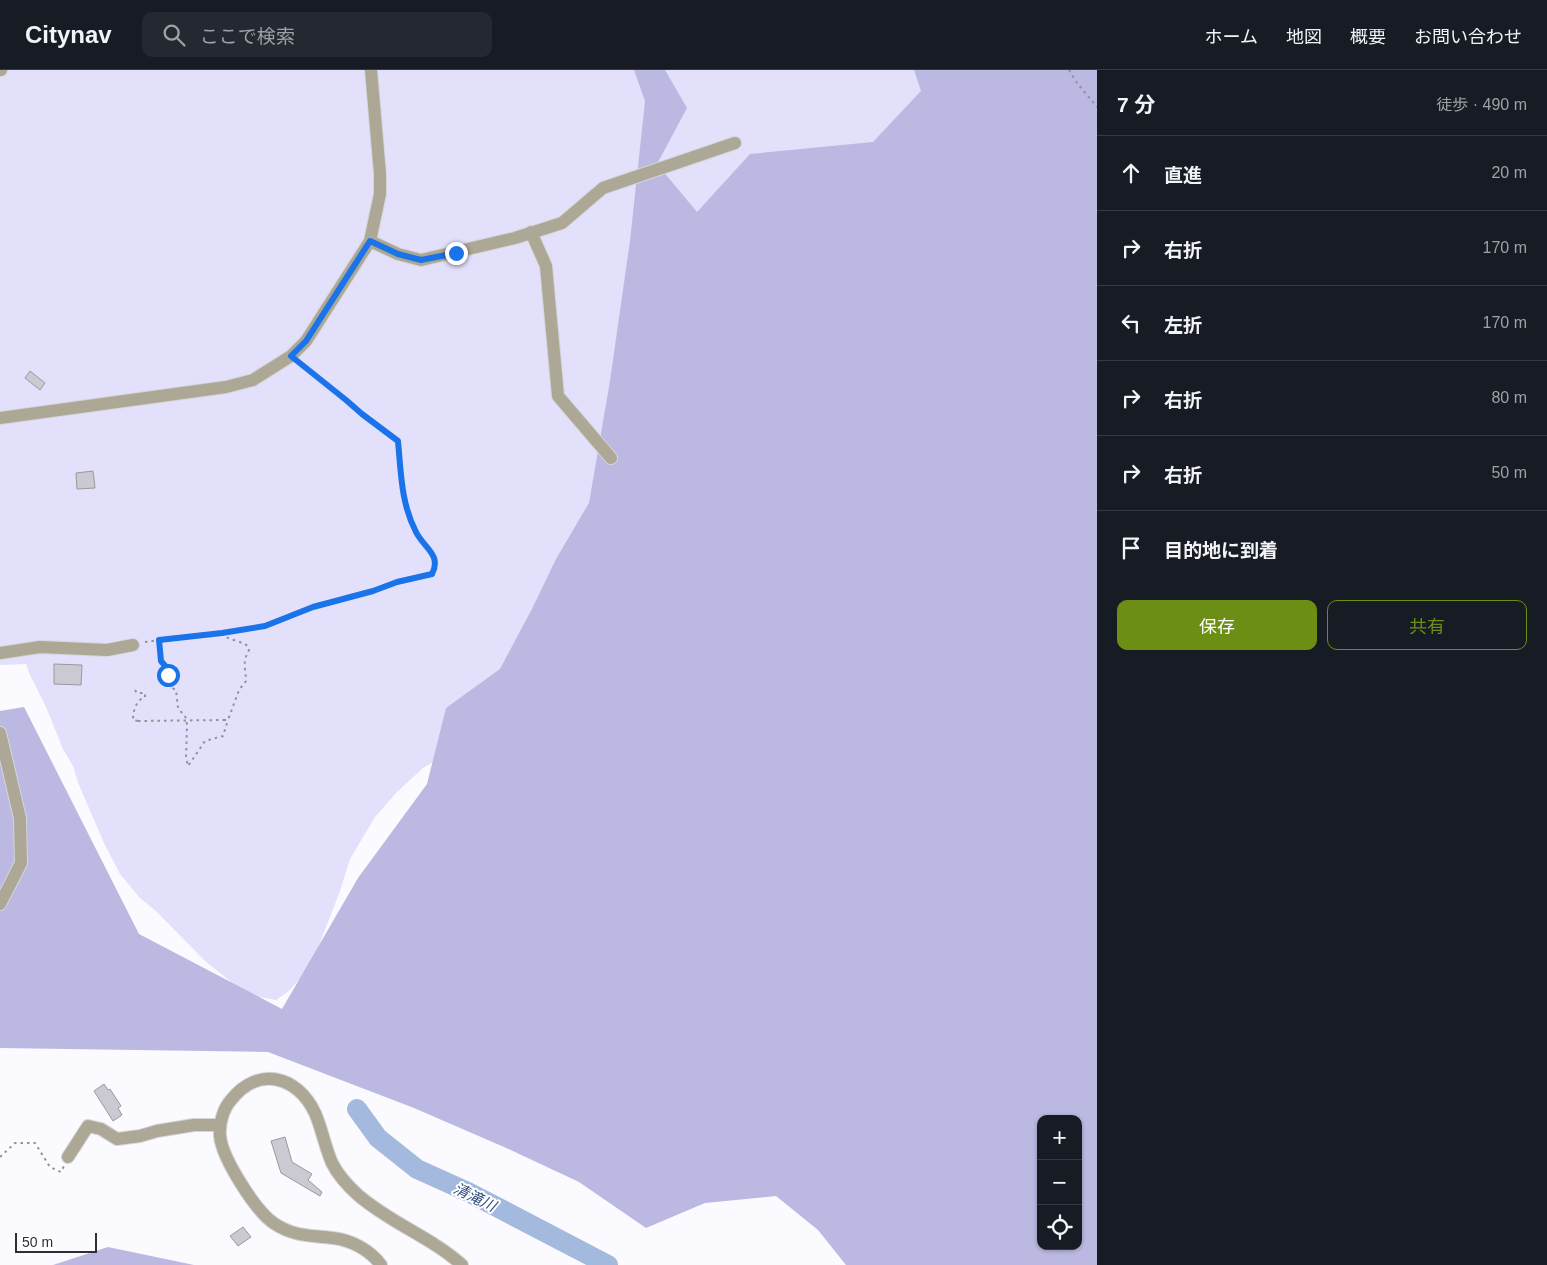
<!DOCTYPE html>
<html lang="ja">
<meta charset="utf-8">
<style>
body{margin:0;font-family:Arial,"Noto Sans JP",sans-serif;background:#242831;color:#f1f3f6}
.controls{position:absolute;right:15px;bottom:15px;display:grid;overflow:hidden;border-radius:10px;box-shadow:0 1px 4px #0004}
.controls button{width:45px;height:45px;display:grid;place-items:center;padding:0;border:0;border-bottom:1px solid #363941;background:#171b24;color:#f1f3f6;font:25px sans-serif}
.scale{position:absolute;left:15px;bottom:12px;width:82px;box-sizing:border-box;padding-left:5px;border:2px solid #2f2f32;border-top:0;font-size:14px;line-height:18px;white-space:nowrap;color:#2f2f32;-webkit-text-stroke:4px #fff;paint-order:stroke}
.stop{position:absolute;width:15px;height:15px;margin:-11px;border:4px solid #1a73e8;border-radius:50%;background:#fff}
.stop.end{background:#1a73e8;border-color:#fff;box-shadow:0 1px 5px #0008}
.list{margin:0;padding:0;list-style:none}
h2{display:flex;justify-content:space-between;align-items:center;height:65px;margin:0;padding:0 20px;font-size:21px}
h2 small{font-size:16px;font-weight:400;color:#9ea1a6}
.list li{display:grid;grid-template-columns:32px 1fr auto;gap:15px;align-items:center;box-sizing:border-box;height:75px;padding:0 20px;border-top:1px solid #363941}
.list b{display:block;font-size:19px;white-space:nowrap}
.list em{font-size:16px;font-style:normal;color:#9ea1a6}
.actions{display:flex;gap:10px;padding:15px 20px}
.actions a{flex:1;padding:11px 0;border:1px solid #6c8e15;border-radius:10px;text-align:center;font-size:18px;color:#6c8e15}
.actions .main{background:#6c8e15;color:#fff}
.icon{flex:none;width:28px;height:28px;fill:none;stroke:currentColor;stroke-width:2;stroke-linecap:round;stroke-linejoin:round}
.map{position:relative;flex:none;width:1097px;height:1195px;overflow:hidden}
header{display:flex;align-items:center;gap:30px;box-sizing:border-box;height:70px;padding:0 25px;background:#171b24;border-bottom:1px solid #363941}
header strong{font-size:24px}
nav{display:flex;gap:28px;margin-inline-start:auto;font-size:18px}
.search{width:350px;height:45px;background:#242831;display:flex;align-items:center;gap:12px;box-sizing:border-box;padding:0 18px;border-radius:10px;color:#9ea1a6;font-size:19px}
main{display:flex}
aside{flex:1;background:#171b24}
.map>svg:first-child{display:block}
</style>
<header>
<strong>Citynav</strong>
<div class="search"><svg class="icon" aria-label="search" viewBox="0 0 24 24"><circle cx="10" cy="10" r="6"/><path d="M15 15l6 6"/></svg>ここで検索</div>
<nav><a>ホーム</a><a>地図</a><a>概要</a><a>お問い合わせ</a></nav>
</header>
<main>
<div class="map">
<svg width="1097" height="1195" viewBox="0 0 1097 1195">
<rect width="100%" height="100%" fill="#fafaff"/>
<path fill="#e2e0fb" d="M0,0H1073L1097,295L423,698L397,722L375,747L350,789L340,821L316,883L303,905L289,921L276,930L254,926L235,915L205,891L156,841L140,828L120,804L104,773L79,715L73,696L63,679L46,637L30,605L26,594L0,595Z"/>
<path fill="#bbb8e1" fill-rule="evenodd" d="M634,0H665L687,38L657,94L697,142L750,84L873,72L921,21L914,0H1097V1195H846L818,1160L776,1126L705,1133L646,1158L579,1112L504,1077L414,1038L268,982L0,978V641L24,637L139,864L282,939L358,808L427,714L446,638L500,599L532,539L556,489L589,433L610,311L630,171L645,31ZM1041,1049H1078V1176H1041Z
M108,1177L194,1195H53Z"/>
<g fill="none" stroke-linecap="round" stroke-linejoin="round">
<path stroke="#a3b9de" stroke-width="20" d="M357,1039L378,1068L417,1099L468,1122L608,1195"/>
</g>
<path fill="#cbcad2" stroke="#9999a0" d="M30,301L45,313L40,320L25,308Z
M93,401L95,418L77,419L76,403Z
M54,594L82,595L81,615L54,614Z
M104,1014L108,1020L110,1019L121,1036L118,1038L122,1045L113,1051L94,1021Z
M285,1067L292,1092L312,1104L308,1110L322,1122L320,1126L281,1103L271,1071Z
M243,1157L251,1167L238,1176L230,1166Z"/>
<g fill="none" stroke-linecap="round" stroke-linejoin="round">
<defs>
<path id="minor" d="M0,0H1
M531,162L546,196L558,326L611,388
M370,171L398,184L421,190L515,168L562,153L603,118L735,73
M0,348L226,317L253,310L291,286L306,271L370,171L380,124V104L371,0
M0,583L40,577L107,580L133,575
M0,663L20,748L21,793L0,834
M68,1087L88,1056L101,1059L117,1069L140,1066L157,1061L194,1055H220
M381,1195C370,1180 351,1170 333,1168C311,1165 295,1167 275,1154C256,1142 222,1088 220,1066C219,1054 223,1039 231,1030C258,996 297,1005 315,1043C322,1059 325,1077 332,1093C338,1105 348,1116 358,1125C390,1153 431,1167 462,1195"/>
</defs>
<use href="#minor" stroke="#d5d5da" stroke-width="14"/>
<path stroke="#939397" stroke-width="2" stroke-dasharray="2.5 4" stroke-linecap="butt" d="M1069,0L1077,13L1097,37
M222,563C227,572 247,570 249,579C249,582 245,587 245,590C244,597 246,604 246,611L239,620L228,650H224
M159,570L161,591L167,598L169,614L172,618L176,620L178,638L186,648L187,655L186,688L188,696L205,671L223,666L228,650
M145,572L265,556L313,537L373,521L397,513L432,505C442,485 424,478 416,462C401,433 401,403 397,371L362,345L346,330L301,294
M135,620L137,623H145V627C136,630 133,641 133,650L138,651
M0,1087L15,1073H35L50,1097L61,1102L64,1096"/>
<use href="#minor" stroke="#ada795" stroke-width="12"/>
<path stroke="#939397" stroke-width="2" stroke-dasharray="2.5 4" stroke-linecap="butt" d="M138,651L224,650"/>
</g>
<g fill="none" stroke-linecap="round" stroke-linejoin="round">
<path stroke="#1a73e8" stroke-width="6" d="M168,605L167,598L161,591L159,570L222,563L265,556L313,537L373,521L397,512L432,504C442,485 424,478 416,462C401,433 401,403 398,371L362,344L346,330L291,286L306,271L370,171L398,184L421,190L456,183"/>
</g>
<g text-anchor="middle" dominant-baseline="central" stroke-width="4" stroke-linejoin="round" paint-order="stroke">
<g font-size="15" font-style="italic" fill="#2e4a7a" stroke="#fff">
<text transform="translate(475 1127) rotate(26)">清滝川</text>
</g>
</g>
</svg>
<div class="controls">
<button>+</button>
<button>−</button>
<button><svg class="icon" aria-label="locate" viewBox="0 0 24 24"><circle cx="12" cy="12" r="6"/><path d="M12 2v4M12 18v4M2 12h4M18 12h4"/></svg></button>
</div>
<div class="scale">50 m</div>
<div class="stop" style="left:168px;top:605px"></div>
<div class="stop end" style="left:456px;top:183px"></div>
</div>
<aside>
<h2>7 分<small>徒歩 · 490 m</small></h2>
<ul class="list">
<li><svg class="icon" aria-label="ahead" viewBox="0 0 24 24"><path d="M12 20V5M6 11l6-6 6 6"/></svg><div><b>直進</b></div><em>20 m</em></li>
<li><svg class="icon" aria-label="right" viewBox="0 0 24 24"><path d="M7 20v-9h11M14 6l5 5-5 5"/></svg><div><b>右折</b></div><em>170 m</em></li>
<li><svg class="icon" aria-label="left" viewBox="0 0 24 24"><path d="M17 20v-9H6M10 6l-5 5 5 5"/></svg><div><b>左折</b></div><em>170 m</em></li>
<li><svg class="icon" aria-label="right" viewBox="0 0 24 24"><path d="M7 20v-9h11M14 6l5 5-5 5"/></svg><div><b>右折</b></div><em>80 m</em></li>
<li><svg class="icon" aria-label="right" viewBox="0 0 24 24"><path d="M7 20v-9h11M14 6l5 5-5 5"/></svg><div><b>右折</b></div><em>50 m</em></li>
<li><svg class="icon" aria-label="arrive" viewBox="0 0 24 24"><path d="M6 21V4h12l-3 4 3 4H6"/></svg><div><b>目的地に到着</b></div></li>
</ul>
<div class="actions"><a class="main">保存</a><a>共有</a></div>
</aside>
</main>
